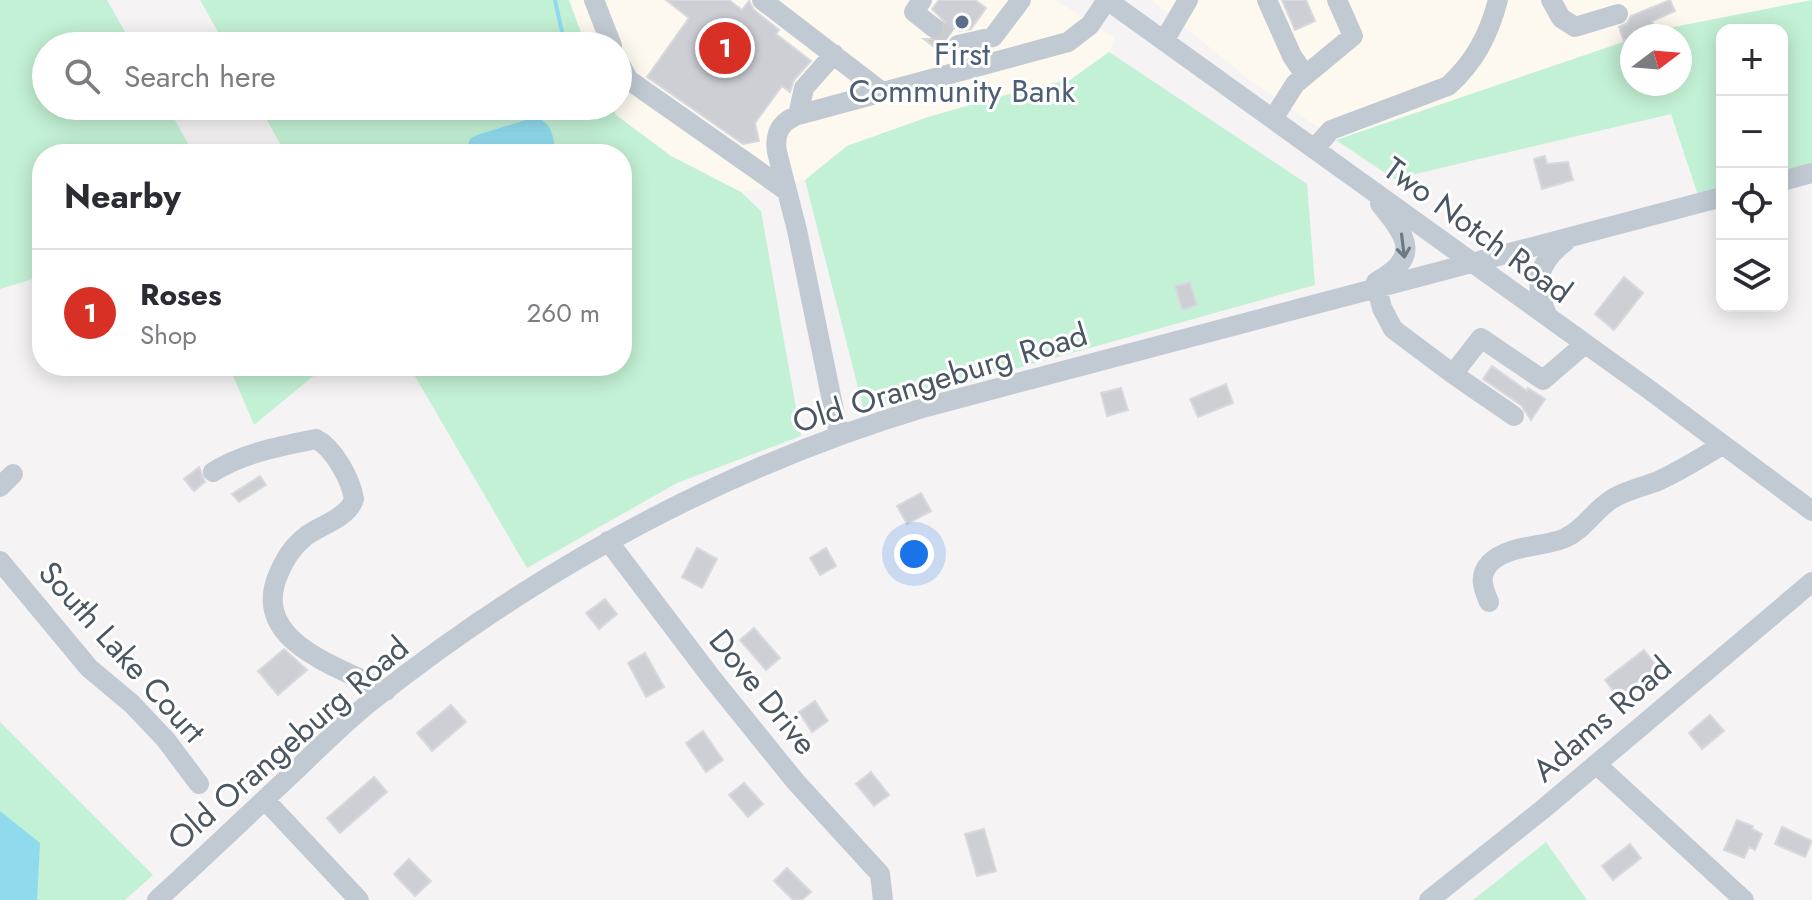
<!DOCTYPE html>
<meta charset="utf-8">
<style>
body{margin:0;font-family:Jost,sans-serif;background:#f2f2f3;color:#2b2b33}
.controls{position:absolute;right:24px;top:24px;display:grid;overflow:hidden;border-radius:16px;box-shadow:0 4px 20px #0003}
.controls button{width:72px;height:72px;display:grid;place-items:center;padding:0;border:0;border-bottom:2px solid #e1e1e2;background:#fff;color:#2b2b33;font:40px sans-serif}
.compass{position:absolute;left:1620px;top:24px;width:72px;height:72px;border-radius:50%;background:#fff;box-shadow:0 4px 20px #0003;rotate:74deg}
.you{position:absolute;left:914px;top:554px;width:28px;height:28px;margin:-20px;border:6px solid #fff;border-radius:50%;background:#1a73e8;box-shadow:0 0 0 12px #1a73e833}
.badge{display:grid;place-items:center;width:52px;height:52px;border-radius:50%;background:#d93025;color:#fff;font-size:26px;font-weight:700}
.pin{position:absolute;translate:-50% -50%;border:4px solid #fff;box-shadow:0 2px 8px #0006}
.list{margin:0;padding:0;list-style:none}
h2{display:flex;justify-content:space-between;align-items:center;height:104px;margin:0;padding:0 32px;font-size:34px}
h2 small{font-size:26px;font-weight:400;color:#7c7c81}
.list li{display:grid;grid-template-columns:52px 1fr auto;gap:24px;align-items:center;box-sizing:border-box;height:128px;padding:0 32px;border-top:2px solid #e1e1e2}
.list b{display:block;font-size:30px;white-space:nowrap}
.list p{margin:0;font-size:26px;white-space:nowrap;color:#7c7c81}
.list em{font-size:26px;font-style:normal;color:#7c7c81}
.icon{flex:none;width:44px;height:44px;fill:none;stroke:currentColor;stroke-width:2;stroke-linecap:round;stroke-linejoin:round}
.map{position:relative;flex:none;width:1812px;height:900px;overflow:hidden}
.search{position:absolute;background:#fff;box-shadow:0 4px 20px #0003;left:32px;top:32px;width:600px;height:88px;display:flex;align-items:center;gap:20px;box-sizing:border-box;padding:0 28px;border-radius:44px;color:#7c7c81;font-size:30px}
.panel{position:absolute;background:#fff;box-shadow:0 4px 20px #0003;left:32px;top:144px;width:600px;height:232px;border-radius:32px}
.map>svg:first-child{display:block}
</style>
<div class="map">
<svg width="1812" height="900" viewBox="0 0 1812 900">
<rect width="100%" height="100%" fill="#f5f3f3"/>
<path fill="#fdf9ef" d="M569,0H1056L1115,38L1109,52L1070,80L1030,88L928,117L847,146L805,180L741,192L671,156L615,115L612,106H618V46H586Z
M1152,0H1812L1632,36V39L1336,140L1247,78Z"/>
<path fill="#c3f1d5" d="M0,0H107L133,46H46V106H167L194,154H42V276L0,289Z
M200,0H569L586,46H226Z
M1812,0V166L1782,174V30H1722V189L1698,195L1671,114L1394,179L1336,140L1632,39V84H1680V36H1641L1663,29Z
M1109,52L1307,184L1315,285L864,411L805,180L847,146L928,117L1030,88L1070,80Z
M259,106H612L616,115L671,156L741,192L761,211L801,436L677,483L527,568L409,366H622V154H286Z
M229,366H313L317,373L254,425Z
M0,722L153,875L125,900H0Z
M1546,842L1587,900H1473Z"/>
<path fill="#90daee" d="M532,118C553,120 553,137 556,154H465L470,139L477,135Z
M0,811L40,843L37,900H0Z"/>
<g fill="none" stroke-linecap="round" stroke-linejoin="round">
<path stroke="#90daee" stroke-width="4" d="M555,0L565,46
M541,119L547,106"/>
</g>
<path fill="#cdcfd5" stroke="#d7d9de" stroke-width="2" d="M666,0H729L742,10L749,1L754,10L779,30L776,34L811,61L794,80L790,92L782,86L755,123L759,141L743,144L647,77L689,18Z
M939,0H975L986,8L971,29L960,31L955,27L938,50L924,39H938L946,30L945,22L932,9Z
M1282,0H1306L1315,21L1295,30Z
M1670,0L1675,11L1652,21L1655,28L1624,41L1619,27L1627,23L1631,16Z
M1545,156L1547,164L1568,162L1573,180L1542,189L1534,159Z
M1624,277L1643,293L1614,330L1595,314Z
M1190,282L1197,305L1182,310L1175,286Z
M1492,366L1527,391L1528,388L1545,399L1531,420L1521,405L1483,379Z
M1226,384L1233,403L1198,417L1190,399Z
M1121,388L1128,410L1107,416L1101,393Z
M199,467L205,482L194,491L184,479Z
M260,476L266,485L239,502L232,494Z
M921,493L931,511L907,524L897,506Z
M697,548L717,559L702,588L682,577Z
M826,548L836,566L820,575L810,558Z
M605,599L617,614L599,629L586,613Z
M754,628L780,658L766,670L740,640Z
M284,649L307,670L278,695L258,671Z
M1644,650L1657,667L1618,697L1605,680Z
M645,653L664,687L646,697L628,663Z
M815,701L828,721L812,732L799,712Z
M451,705L466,722L432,751L417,733Z
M1710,715L1724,731L1702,749L1689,733Z
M703,731L723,760L706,772L686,743Z
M871,772L889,795L874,806L856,784Z
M374,777L387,792L340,833L327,818Z
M744,783L763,804L748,817L729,795Z
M1737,820L1753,826L1752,829L1762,834L1755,850L1749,847L1744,858L1724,850Z
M1782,827L1812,841L1805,857L1775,844Z
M984,829L996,871L977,876L965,834Z
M1630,844L1641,858L1613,880L1602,866Z
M409,859L431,881L415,896L394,874Z
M787,868L811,892L802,900H793L774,881Z"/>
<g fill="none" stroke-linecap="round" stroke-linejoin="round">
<path stroke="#caccce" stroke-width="20" stroke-dasharray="20 10" stroke-linecap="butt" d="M933,27L948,37"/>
<path stroke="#c1cad2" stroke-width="20" d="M594,0L612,46
M762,0L882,92
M922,0L914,12L933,27
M1107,0L1647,388L1812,511
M1267,0L1292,56L1305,75
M1551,0L1561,18L1575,27L1618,14
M1164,41L1188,0
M958,45L993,37L1021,0
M618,61L629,80L787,191
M798,115L804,88L834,54
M1273,119L1295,84L1353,36L1337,0
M1314,149L1331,130L1448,86C1475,62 1489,34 1498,0
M1782,181L1812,173
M1376,282C1421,257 1408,238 1380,204
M1377,288L1382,308L1393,329L1453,374L1481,338L1543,380L1585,344
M1548,317C1533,284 1536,264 1566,241
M1453,374L1514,416
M839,435L797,230L777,152C774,133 780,122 798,115L1068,42L1090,25L1107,0
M213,472C243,453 281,446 316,439C334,448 351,480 354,499C348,518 321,525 306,536C292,547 285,559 278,575C250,643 341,667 386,691
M0,487L13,474
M608,541L711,677L795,781L880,874L883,900
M0,561L89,668L132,704L166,740L199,784
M1489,602C1483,588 1478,576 1490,563C1509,544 1543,548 1565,538C1584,530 1595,509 1612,499C1626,490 1643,487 1658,481C1680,471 1701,458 1722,445
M1596,764L1744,900
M265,800L359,900
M157,900C203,858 248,815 294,772C318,749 343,724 369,703C536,570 722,468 926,407L1722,197
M1429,900L1542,810L1812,582"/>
</g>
<defs><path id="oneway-shaft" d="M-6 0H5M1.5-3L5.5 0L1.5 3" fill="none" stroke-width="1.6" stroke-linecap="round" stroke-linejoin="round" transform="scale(2)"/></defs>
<use stroke="#6e7983" href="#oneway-shaft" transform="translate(1403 246) rotate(83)"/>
<circle fill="#5c6f8a" stroke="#fff" stroke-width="3" cx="962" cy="22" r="8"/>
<g text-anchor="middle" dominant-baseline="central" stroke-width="6" stroke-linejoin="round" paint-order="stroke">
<g font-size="32" fill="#4e5e75" stroke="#fff">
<text x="962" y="54">First<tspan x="962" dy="37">Community Bank</tspan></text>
</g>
<g font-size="32" fill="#4a5661" stroke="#fff">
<text transform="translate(1478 230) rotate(36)">Two Notch Road</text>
<text transform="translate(940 378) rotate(-17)">Old Orangeburg Road</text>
<text transform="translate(122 652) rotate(48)">South Lake Court</text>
<text transform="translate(763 692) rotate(51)">Dove Drive</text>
<text transform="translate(1602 719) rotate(-41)">Adams Road</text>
<text transform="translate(288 743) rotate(-41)">Old Orangeburg Road</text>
</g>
</g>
</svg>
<div class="controls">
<button>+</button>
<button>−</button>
<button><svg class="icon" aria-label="locate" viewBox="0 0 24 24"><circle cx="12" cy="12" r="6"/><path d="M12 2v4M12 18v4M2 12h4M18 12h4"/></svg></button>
<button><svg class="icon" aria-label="layers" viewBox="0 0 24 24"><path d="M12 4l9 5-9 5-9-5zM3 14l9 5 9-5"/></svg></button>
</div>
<svg class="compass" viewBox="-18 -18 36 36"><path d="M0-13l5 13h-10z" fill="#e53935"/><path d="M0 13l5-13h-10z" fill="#7c7c81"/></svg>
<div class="you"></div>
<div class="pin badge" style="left:725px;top:48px">1</div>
<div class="search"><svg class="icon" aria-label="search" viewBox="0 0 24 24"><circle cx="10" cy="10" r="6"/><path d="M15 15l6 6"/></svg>Search here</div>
<section class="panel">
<h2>Nearby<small></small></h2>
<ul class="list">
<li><span class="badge">1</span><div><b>Roses</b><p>Shop</p></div><em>260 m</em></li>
</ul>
</section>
</div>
